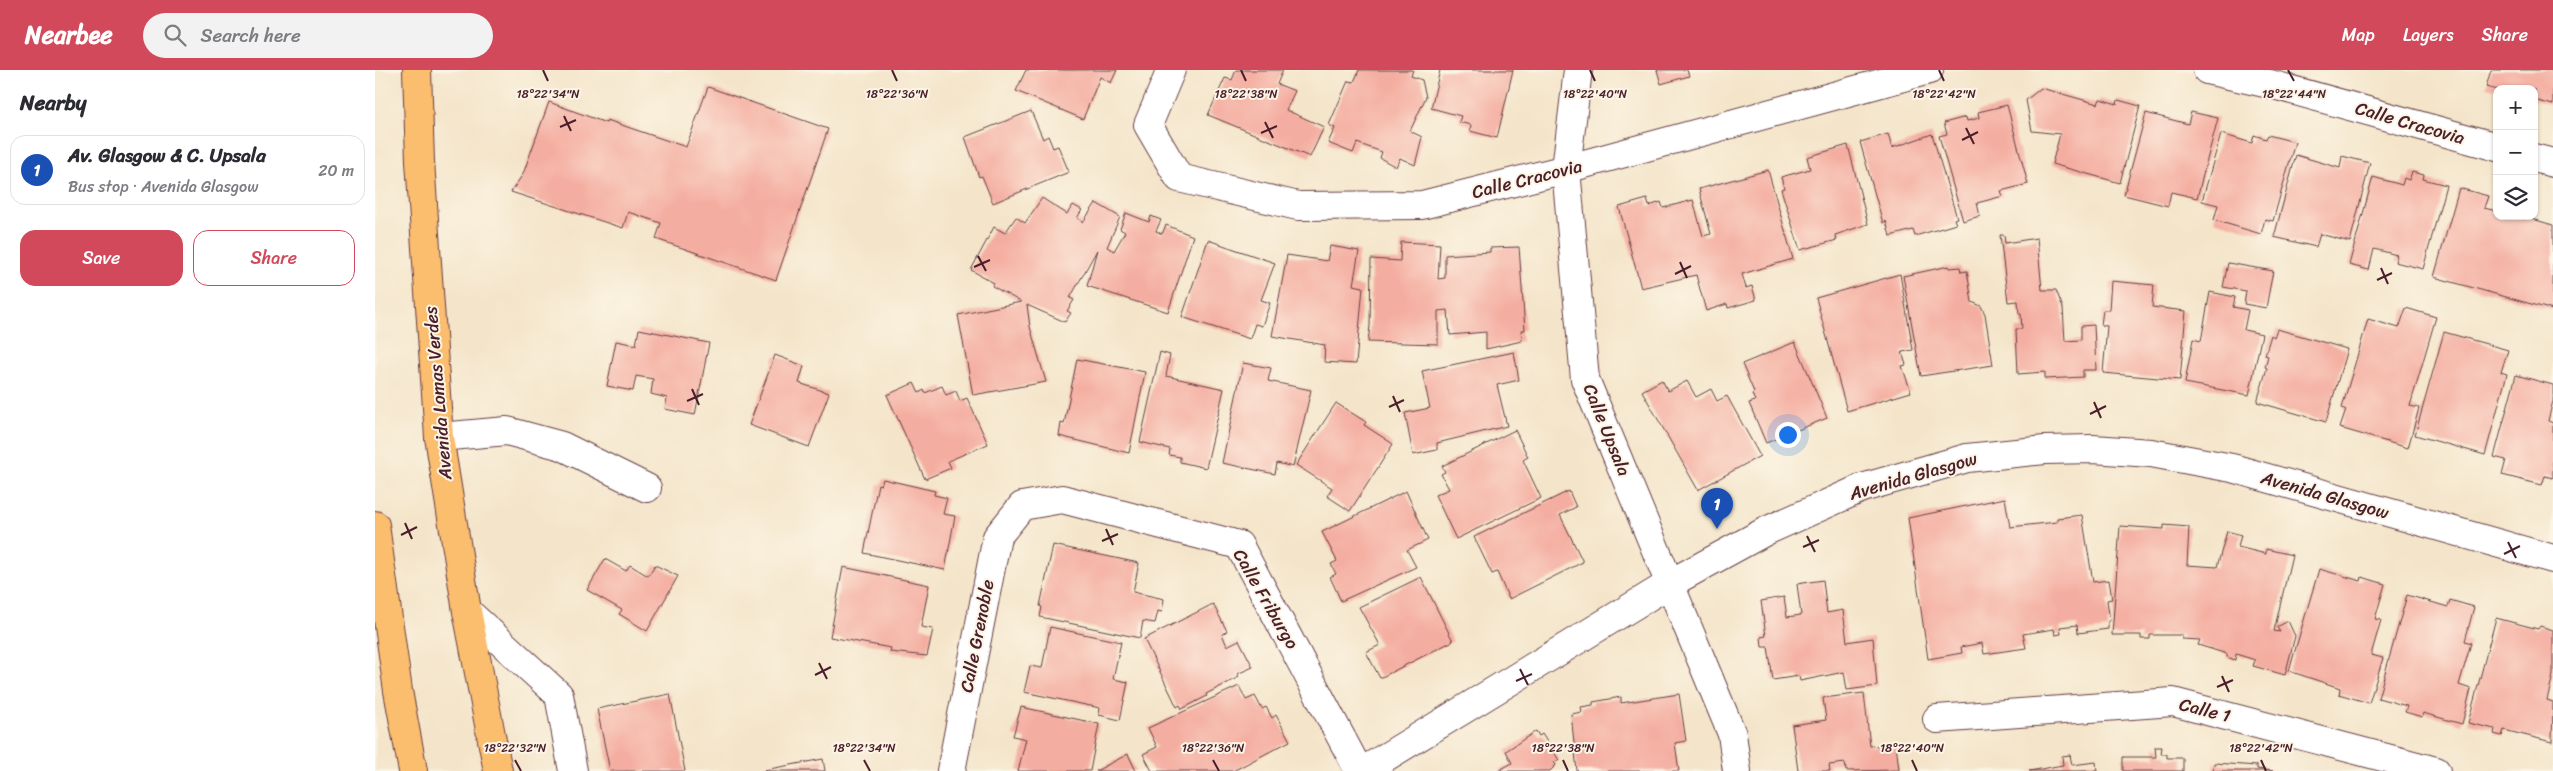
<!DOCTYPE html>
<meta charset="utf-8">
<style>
body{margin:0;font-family:Sriracha,sans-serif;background:#f2f2f3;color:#2b2b33}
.controls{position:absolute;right:15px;top:15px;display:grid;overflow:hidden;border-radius:10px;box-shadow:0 1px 4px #0004}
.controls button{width:45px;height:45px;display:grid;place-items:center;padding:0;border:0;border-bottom:1px solid #e1e1e2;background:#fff;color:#2b2b33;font:25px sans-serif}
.you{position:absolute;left:1412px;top:364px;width:18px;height:18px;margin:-12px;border:4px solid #fff;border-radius:50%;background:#1a73e8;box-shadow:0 0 0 8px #1a73e833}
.badge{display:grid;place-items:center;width:32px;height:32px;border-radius:50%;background:#d1495b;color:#fff;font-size:16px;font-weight:700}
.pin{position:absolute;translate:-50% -41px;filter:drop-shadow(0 1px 2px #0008)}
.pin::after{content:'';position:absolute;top:26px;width:18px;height:15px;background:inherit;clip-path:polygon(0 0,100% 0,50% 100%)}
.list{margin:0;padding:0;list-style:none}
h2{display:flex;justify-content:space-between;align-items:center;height:65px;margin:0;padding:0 20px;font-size:21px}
h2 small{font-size:16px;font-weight:400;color:#7c7c81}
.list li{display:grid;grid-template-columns:32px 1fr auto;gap:15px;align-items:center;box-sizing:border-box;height:70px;margin:0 10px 10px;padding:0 10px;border:1px solid #e1e1e2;border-radius:15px}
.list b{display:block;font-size:19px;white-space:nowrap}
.list p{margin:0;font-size:16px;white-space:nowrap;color:#7c7c81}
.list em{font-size:16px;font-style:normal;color:#7c7c81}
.actions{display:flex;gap:10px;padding:15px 20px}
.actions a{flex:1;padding:11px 0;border:1px solid #d1495b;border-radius:15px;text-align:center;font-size:18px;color:#d1495b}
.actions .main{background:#d1495b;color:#fff}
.icon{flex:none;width:28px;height:28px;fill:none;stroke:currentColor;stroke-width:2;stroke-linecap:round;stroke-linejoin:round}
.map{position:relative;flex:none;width:2178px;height:701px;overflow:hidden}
header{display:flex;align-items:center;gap:30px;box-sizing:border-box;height:70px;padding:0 25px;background:#d1495b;color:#fff}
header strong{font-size:24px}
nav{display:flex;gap:28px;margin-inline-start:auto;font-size:18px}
.search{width:350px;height:45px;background:#f2f2f3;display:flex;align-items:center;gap:12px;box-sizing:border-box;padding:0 18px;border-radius:28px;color:#7c7c81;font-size:19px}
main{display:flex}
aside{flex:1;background:#fff}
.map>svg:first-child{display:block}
</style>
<header>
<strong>Nearbee</strong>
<div class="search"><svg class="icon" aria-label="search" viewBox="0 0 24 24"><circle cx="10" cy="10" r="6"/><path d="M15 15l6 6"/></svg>Search here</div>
<nav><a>Map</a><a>Layers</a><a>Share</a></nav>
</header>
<main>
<aside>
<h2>Nearby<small></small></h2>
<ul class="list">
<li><span class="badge" style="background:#1a4fb4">1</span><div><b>Av. Glasgow &amp; C. Upsala</b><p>Bus stop · Avenida Glasgow</p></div><em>20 m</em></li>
</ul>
<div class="actions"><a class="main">Save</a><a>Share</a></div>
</aside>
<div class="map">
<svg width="2178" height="701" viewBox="0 0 2178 701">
<rect width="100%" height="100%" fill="#fcf5e5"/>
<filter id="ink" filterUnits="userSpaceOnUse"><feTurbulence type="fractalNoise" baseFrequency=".02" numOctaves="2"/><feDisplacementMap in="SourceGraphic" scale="10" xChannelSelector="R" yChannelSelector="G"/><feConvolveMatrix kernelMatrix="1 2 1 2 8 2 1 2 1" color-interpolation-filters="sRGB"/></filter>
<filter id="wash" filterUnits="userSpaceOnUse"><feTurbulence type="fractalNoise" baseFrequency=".0096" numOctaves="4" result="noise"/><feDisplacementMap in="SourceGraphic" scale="20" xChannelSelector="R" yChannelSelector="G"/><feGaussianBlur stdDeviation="1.12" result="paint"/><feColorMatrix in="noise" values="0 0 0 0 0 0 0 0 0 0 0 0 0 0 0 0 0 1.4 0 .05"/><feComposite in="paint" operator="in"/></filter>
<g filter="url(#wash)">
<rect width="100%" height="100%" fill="#f4e5ca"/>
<g id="blocks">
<path fill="#f4aea1" d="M651,0H742L736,13L725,7L708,49L641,21Z
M861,0H908L902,14L920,21L911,40L949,57L935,87L833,45L850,8L857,10Z
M984,0H1038L1036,6L1047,10L1051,27L1035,61L1047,67L1040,95L1025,88L1021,97L1005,88L1007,82L982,73L978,83L953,73L960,58L954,55L973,11L979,12Z
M1065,0H1138L1122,68L1095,61L1096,55L1084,52L1086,46L1056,38Z
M1282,0H1312L1314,6L1286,14Z
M2116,0H2178V35L2159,30V19L2122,20L2111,17Z
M333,17L453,59L401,210L281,169L286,153L253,142L248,158L136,122L148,104L174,32L231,53L232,50L311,77Z
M1666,18L1723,34L1725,29L1742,34L1743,30L1765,36L1745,113L1677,94L1685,64L1657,61L1651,30Z
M1632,35L1653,114L1626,121L1628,126L1602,133L1605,146L1588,151L1564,66L1572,64L1569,53L1591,47L1592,51L1604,48L1603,42Z
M656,41L668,69L673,66L678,78L683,76L694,102L618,133L607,106L604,107L590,67Z
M1816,42L1843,48L1822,128L1796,122L1793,136L1749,125L1771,43L1813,54Z
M1513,64L1517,78L1557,64L1582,148L1579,149L1581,154L1540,166L1538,160L1515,166L1511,151L1508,153L1485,72Z
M1846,64L1877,73L1879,65L1891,69L1893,65L1920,72L1898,151L1890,149L1886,164L1839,150L1843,135L1827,131Z
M1473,75L1493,154L1460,165L1462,170L1425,180L1406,119L1409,118L1406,107L1435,99L1432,87Z
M1921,85L1965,98L1967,86L1995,93L1975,172L1945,164L1941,177L1899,167Z
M1393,100L1418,189L1367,204L1371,218L1377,216L1381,230L1353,238L1352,234L1331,241L1321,205L1266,218L1244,137L1272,129L1274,136L1286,132L1288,138L1318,130L1328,166L1336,164L1324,119Z
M2037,102L2049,105L2048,109L2071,115L2048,199L2020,192L2022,185L1999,179L1994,200L1974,195L1998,107L2027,115L2029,108L2034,110Z
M2084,118L2113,126L2109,138L2122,141V146L2150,149V147L2178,155V240L2059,207Z
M667,128L692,144L698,135L707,140L702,148L708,152L721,133L745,147L732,177L739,181L750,162L745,159L751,143L774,152L776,146L786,150L781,161L787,164L791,155L818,166L793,242L712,216L722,180L695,228L699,230L692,241L696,243L690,252L652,235L655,257L671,312L598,325L583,245L646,232L617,216L619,213L596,200L619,157L630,163L641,147L650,153Z
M1625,165H1629L1630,173L1662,168L1667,220H1681L1688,238L1690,271L1706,270V256L1719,255L1721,300H1708V307L1670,309V302L1643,304L1641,259H1647L1646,244H1644L1643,231L1633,232Z
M833,170L900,193L886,230L895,233L887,256L880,254L875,269L807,247Z
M1026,172L1065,174L1063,209L1070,208V185L1115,182V178L1144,177L1150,260H1146L1147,271L1111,279V262L1075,265L1073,240L1063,241V274L993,272L995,256L996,189L1025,191Z
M955,176L984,181L978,215L988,217L981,294L949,292L950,275L897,266L912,185L952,191Z
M1853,193L1898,201L1891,238L1869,234L1871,221L1848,217Z
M1574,196L1575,198L1585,197L1586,202L1592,201L1597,232L1606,236L1610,244L1618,295L1546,306L1528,206Z
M1525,204L1538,280L1527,282L1531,295L1527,296L1536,322L1472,341L1441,228Z
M1736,211L1779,215L1777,237L1811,241L1805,310L1728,303L1732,256L1726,255L1728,240H1734Z
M1835,222L1860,227L1858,237L1873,240L1869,260L1887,264L1874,325L1810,313L1818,269L1826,271Z
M2031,238L2061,247L2035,336L2044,338L2033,378L1965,358L1971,340L1967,338L1993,249L2024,258Z
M264,259L334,273L320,345L290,339L292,328L276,324L278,309L261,306L258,321L232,316L241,271L261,275Z
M1902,259L1972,279L1951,352L1882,332L1892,298L1890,297L1893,286L1890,285L1896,265L1899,267Z
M2069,262L2133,280L2126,302L2132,304L2110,385L2040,365Z
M1420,272L1452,348L1391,373L1374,333L1380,331L1377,324L1379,322L1367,294Z
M785,282L795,285L791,306L849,319L831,398L805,392V387L794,385L795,379L765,372Z
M1139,282L1144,310L1122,315L1132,356L1062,373V380L1038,385L1030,343L1055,338L1047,301Z
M400,285L429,296L424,313L454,323L434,377L374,355Z
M702,289L770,302L754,383L684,366L686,353L689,354Z
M868,293L896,298L893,311L936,320L918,397L902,393L900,404L847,393Z
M2141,305L2178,315V331L2173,351L2178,353V408L2170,406L2167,415L2127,405L2131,390L2119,387Z
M1287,310L1293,321L1312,311L1321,327L1336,319L1342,331L1352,326L1385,386L1323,420L1267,321Z
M539,313L544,323L549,320L550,323L567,316L571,325L581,321L585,331L592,328L613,374L573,391L576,398L550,409L512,325Z
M961,333L991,352L989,355L1018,374L975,441L952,426L957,418L921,395Z
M1140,360L1153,387L1148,390L1166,428L1081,469L1060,425L1074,419L1066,404L1070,402L1067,396Z
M508,409L560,421L559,425L572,428L568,444L580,446L570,500L489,483L503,414L506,415Z
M1031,421L1053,470L1032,480L1041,497L966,531L955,507L961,504L956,494L962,491L947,462Z
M1194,421L1201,437L1185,445L1208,492L1134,529L1122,502L1117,504L1099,467Z
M1630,428L1635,457L1682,452V448L1707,445L1718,512L1734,510L1737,529L1732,530L1735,551H1733V559L1703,563L1702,555L1685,557L1686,564L1680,565L1679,559L1648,564L1651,578L1609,584L1607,573L1586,577L1587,583L1553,589L1533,448Z
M1789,455L1814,457L1812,495L1842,497L1852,461L1866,465L1863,477L1891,484V479L1917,485L1899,561L1905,562L1902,557L1913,551L1920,566L1910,605L1878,596L1880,590L1861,584L1860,590L1852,587V584L1823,575L1825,570L1807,569V565H1775V569H1766V565H1737L1745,456L1789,459Z
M678,475L764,493L758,522L789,529L787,542L783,541L780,553L768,551L765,568L665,547L667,537L665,536Z
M230,489L251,501L255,495L273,506L280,495L303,506L272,561L244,544L247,540L212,520Z
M468,497L554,515L546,557L558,559L552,586L515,582L516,578L455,567Z
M1944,499L1986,511L1987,507L2010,514L2000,549L2006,550L1996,585L2008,588L1994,633L1964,624L1965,618L1914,601Z
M1046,507L1078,571L1005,608L991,582L1005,575L984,537Z
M1448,510L1452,543L1468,540L1472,572L1498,568L1502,616L1472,620L1469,602L1425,611L1424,606L1398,610L1393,577H1387L1386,567L1391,566L1386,531L1409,527L1412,547L1426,545L1422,514Z
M2032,525L2073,537L2075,530L2099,537L2090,571L2096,573L2084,615L2096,619L2087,654L2048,643L2047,647L2030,642L2032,636L2003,628Z
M838,534L852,561L847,564L852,576L864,570L878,597L862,604L864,607L831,624L832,626L807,639L805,635L802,637L769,569Z
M2121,548L2163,559L2165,556L2178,560V605L2172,630L2178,632L2177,672L2129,660L2127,666L2119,664L2120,659L2093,653Z
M675,557L746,572L738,609L753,612L745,650L724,645L725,638L649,622L655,596L667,598Z
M864,616L871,630L880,626L887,639L891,637L897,648L901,645L915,671L858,701H777L768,684L782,677L773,658Z
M1489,623L1495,676L1521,674L1524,700L1471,701L1470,693L1454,695L1455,701H1423L1417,655L1451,650L1448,628Z
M295,624L310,701H235L222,639Z
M1304,624L1311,671L1300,673L1304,701H1202L1196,644L1207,642L1206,637L1218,635V632L1246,627V633Z
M646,637L724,654L715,701H643L651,669L638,666Z
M1161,661L1164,666L1167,664L1184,690L1179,692L1181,695L1175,701H1123L1137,693L1131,681Z
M1780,677H1787L1786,684H1792V688H1808V701H1748V687H1781Z
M753,684L761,701H721Z
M1695,685L1697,695L1721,692L1722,701H1654L1688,695L1687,686Z
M448,689L450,701H390L389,700Z
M1839,693L1882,696V699L1898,701H1838Z"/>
</g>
</g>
<g filter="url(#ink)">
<use href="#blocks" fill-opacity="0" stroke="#643d43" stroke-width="1"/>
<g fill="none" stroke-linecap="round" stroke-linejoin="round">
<defs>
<path id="minor" d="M796,0L773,55L804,108L923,136L1047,135L1191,99L1554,0
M1203,0L1191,99L1210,309L1357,664L1362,701
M1832,0L1899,15L2122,77
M2159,88L2178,93
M64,367L132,361L187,376L272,418
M92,541L184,625L198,701
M1562,649L1798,632L2061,701
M576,701L622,467L647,436L687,429L864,475L984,701
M988,701L1294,514L1391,461L1487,418L1592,388L1670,380L1718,379L1776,383L1857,398L2178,489"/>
<path id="major" d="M42,0L45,91L64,367L92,541L123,701
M0,455L23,621L38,701"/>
</defs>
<use href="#minor" stroke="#643d43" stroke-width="30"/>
<use href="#major" stroke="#643d43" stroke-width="30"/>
<use href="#minor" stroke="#fff" stroke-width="28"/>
<use href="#major" stroke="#fbbd6e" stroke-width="28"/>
</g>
</g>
<path fill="none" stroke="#4a1f2b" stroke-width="2" d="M168,0L173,11M517,0L522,11M866,0L871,11M1215,0L1220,11M1564,0L1569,11M1913,0L1919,11M189,46L196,61M890,52L898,68M185,57L201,50M1591,58L1599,74M886,63L902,56M1587,70L1603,62M603,186L611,201M1305,192L1312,208M599,197L615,190M2006,198L2013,214M1300,204L1316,196M2002,210L2017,203M317,319L324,335M1018,326L1025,342M312,331L328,324M1719,332L1726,348M1014,337L1029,330M1715,344L1731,336M30,453L37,469M731,459L738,475M26,465L42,457M1432,466L1440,482M727,471L743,464M2133,472L2141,488M1428,477L1444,470M2129,484L2145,476M444,593L452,609M1145,599L1153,615M440,605L456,597M1847,606L1854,622M1141,611L1157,604M1842,617L1858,610M140,690L146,701M489,690L495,701M838,690L844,701M1188,690L1193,701M1537,690L1542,701M1886,690L1891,701"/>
<g text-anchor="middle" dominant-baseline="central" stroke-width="4" stroke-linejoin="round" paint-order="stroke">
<g font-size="18" fill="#4a1f2b" stroke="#fcf5e5">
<text transform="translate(2035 53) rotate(16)">Calle Cracovia</text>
<text transform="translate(1152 109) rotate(-14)">Calle Cracovia</text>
<text transform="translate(63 323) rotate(-95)">Avenida Lomas Verdes</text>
<text transform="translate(1232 360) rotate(68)">Calle Upsala</text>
<text transform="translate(1538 406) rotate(-16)">Avenida Glasgow</text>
<text transform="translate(1950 425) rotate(16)">Avenida Glasgow</text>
<text transform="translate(891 529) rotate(60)">Calle Friburgo</text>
<text transform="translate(602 566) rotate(-79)">Calle Grenoble</text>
<text transform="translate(1830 640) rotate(14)">Calle 1</text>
</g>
</g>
<g font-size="12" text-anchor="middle" fill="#4a1f2b" stroke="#fcf5e5" stroke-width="4" stroke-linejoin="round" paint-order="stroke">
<text x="173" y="28">18°22'34"N</text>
<text x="522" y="28">18°22'36"N</text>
<text x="871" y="28">18°22'38"N</text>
<text x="1220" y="28">18°22'40"N</text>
<text x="1569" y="28">18°22'42"N</text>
<text x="1919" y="28">18°22'44"N</text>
<text x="140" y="682">18°22'32"N</text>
<text x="489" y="682">18°22'34"N</text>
<text x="838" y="682">18°22'36"N</text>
<text x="1188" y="682">18°22'38"N</text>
<text x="1537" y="682">18°22'40"N</text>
<text x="1886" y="682">18°22'42"N</text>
</g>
</svg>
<div class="controls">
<button>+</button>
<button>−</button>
<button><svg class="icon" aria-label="layers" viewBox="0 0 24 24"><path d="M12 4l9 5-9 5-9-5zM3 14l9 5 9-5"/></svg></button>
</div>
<div class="you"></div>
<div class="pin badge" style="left:1342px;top:459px;background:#1a4fb4">1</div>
</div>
</main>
